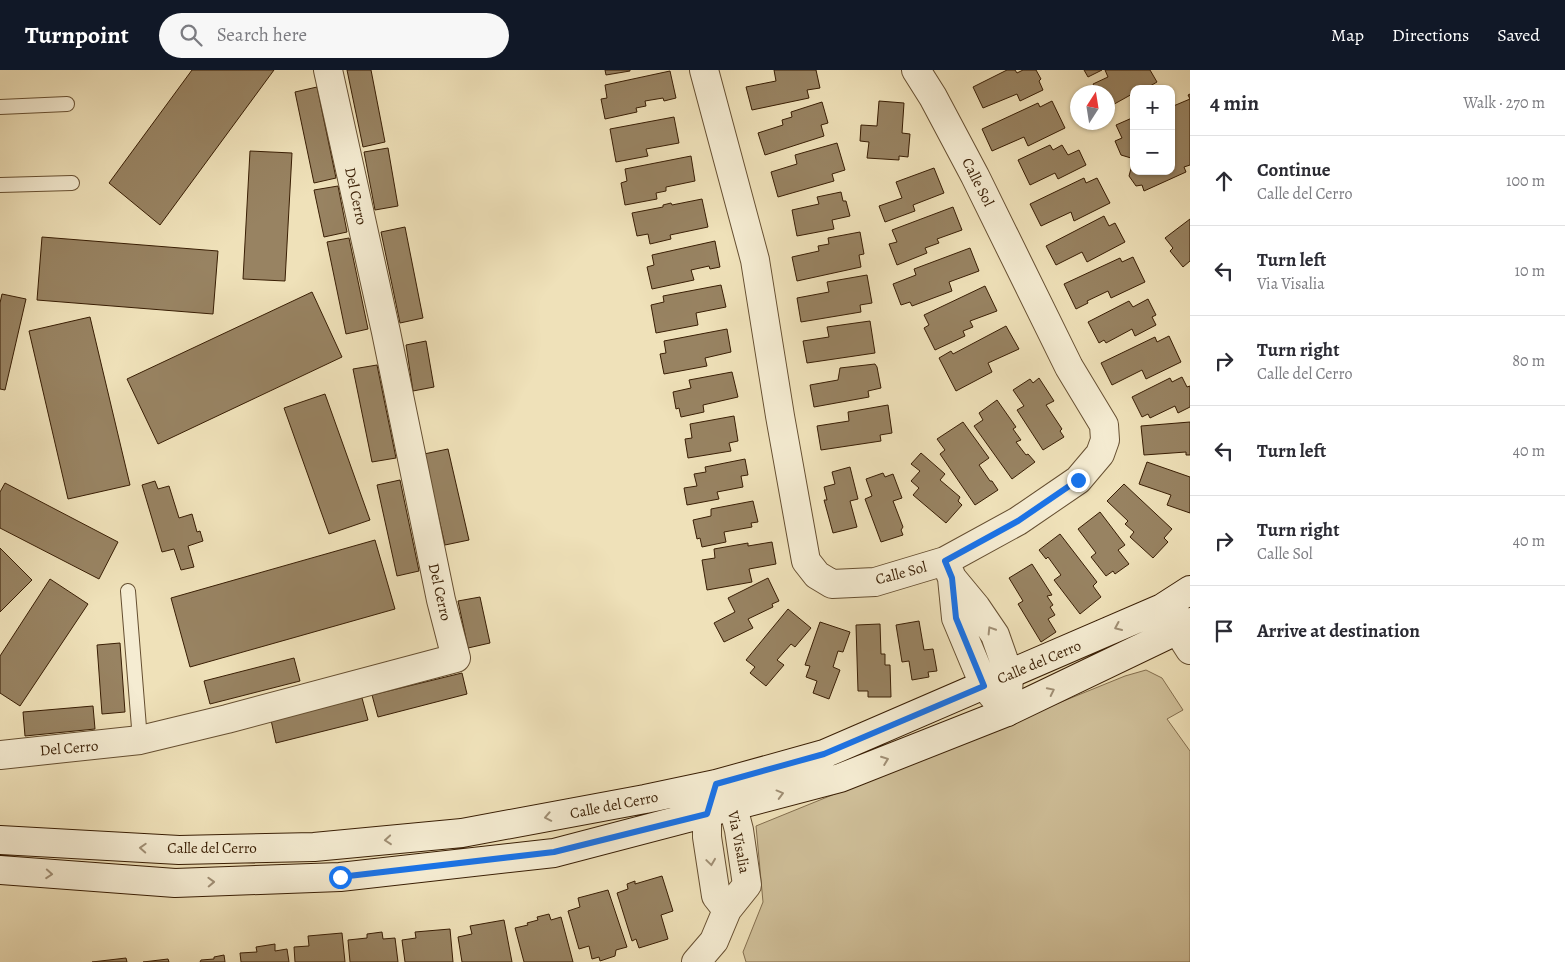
<!DOCTYPE html>
<meta charset="utf-8">
<style>
body{margin:0;font-family:Alegreya,serif;background:#f7f7f7;color:#2b2b33}
.controls{position:absolute;right:15px;top:15px;display:grid;overflow:hidden;border-radius:10px;box-shadow:0 1px 4px #0004}
.controls button{width:45px;height:45px;display:grid;place-items:center;padding:0;border:0;border-bottom:1px solid #e1e1e2;background:#fff;color:#2b2b33;font:25px sans-serif}
.compass{position:absolute;left:1070px;top:15px;width:45px;height:45px;border-radius:50%;background:#fff;box-shadow:0 1px 4px #0004;rotate:12deg}
.stop{position:absolute;width:15px;height:15px;margin:-11px;border:4px solid #1a73e8;border-radius:50%;background:#fff}
.stop.end{background:#1a73e8;border-color:#fff;box-shadow:0 1px 5px #0008}
.list{margin:0;padding:0;list-style:none}
h2{display:flex;justify-content:space-between;align-items:center;height:65px;margin:0;padding:0 20px;font-size:21px}
h2 small{font-size:16px;font-weight:400;color:#7c7c81}
.list li{display:grid;grid-template-columns:32px 1fr auto;gap:15px;align-items:center;box-sizing:border-box;height:90px;padding:0 20px;border-top:1px solid #e1e1e2}
.list b{display:block;font-size:19px;white-space:nowrap}
.list p{margin:0;font-size:16px;white-space:nowrap;color:#7c7c81}
.list em{font-size:16px;font-style:normal;color:#7c7c81}
.icon{flex:none;width:28px;height:28px;fill:none;stroke:currentColor;stroke-width:2;stroke-linecap:round;stroke-linejoin:round}
.map{position:relative;flex:none;width:1190px;height:892px;overflow:hidden}
header{display:flex;align-items:center;gap:30px;box-sizing:border-box;height:70px;padding:0 25px;background:#111827;color:#fff}
header strong{font-size:24px}
nav{display:flex;gap:28px;margin-inline-start:auto;font-size:18px}
.search{width:350px;height:45px;background:#f7f7f7;display:flex;align-items:center;gap:12px;box-sizing:border-box;padding:0 18px;border-radius:28px;color:#7c7c81;font-size:19px}
main{display:flex}
aside{flex:1;background:#fff}
.map>svg:first-child{display:block}
</style>
<header>
<strong>Turnpoint</strong>
<div class="search"><svg class="icon" aria-label="search" viewBox="0 0 24 24"><circle cx="10" cy="10" r="6"/><path d="M15 15l6 6"/></svg>Search here</div>
<nav><a>Map</a><a>Directions</a><a>Saved</a></nav>
</header>
<main>
<div class="map">
<svg width="1190" height="892" viewBox="0 0 1190 892">
<rect width="100%" height="100%" fill="#efe1b9"/>
<filter id="stains"><feTurbulence type="fractalNoise" baseFrequency=".004" numOctaves="4"/><feColorMatrix values="0 0 0 0 .2 0 0 0 0 .09 0 0 0 0 .02 0 0 0 .5 -.17"/></filter>
<radialGradient id="worn" r=".72"><stop offset=".6" stop-color="#630" stop-opacity="0"/><stop offset="1" stop-color="#630" stop-opacity=".3"/></radialGradient>
<path fill="#d0c09a" stroke="#846f4f" d="M1146,600L1162,608L1183,640L1167,649L1190,681V892H746L743,882L763,832L756,756L1125,606Z"/>
<path fill="#988362" stroke="#391e04" d="M192,0H274L160,155L109,113Z
M347,0H371L385,72L363,77Z
M605,0H630V1L606,5Z
M774,0H816L820,18L807,20L809,28L752,40L746,17L776,11Z
M1007,0H1015L1017,3L1023,0H1036L1041,9L1039,11L1043,20L1020,31L1017,24L983,38L973,17Z
M1084,0H1102L1088,7Z
M1105,0H1150L1157,12L1145,19H1134V23L1109,37L1108,34V22H1097L1093,14L1108,7Z
M670,1L676,28L664,31L663,28L645,31L646,36L636,38L637,42L605,49L601,29L607,28L605,15Z
M317,17L336,108L314,113L295,22Z
M1190,24V95L1184,97L1186,102L1144,121L1142,115L1136,116L1129,106L1133,91L1131,88L1121,85L1115,71L1122,68L1116,55L1132,48L1134,51V101H1171V37L1190,29L1188,25Z
M879,31L904,33L902,63L910,64L908,87L899,86V90L867,88L869,72L860,71L861,55L877,56Z
M1052,31L1065,58L1028,76L1024,67L992,81L982,59L1038,33L1040,37Z
M822,32L828,53L821,55L824,66L765,85L758,63L783,55L782,50L792,47L791,42Z
M674,47L679,73L646,79L648,86L616,92L610,59Z
M837,73L845,100L832,104L834,111L778,127L771,102L797,94L795,85Z
M1050,75L1053,80L1062,75L1068,85L1079,80L1086,95L1058,109L1055,103L1030,115L1018,90Z
M388,78L398,136L375,140L364,82Z
M250,81L292,83L285,211L243,209Z
M691,86L695,111L666,117V121L656,123L657,129L625,135L621,113L627,111L625,99Z
M934,98L944,123L913,135L915,141L885,152L879,136L902,128L896,112Z
M1084,108L1086,113L1097,108L1110,133L1074,151L1071,142L1041,156L1030,134Z
M338,116L347,162L324,167L314,120Z
M841,122L843,131H846L850,146L832,150L834,159L797,166L792,140L819,134L817,127Z
M702,129L708,157L670,165L671,169L650,174L648,164L637,166L632,143L663,137V135L671,133L672,135Z
M953,137L962,160L937,169L939,173L925,178L927,183L897,195L889,174L897,172L892,160Z
M1104,146L1109,156L1115,153L1125,172L1087,192L1082,182L1056,195L1046,176Z
M1190,149V191L1183,197L1170,181L1173,178L1165,168Z
M405,157L423,248L400,253L381,162Z
M860,162L864,184L859,185L861,197L797,211L792,187L819,181L818,176L829,174L828,168Z
M42,167L218,181L213,244L37,230Z
M349,168L368,259L346,264L327,172Z
M715,171L720,197L710,199L709,196L691,200L694,210L652,219L647,197L654,195L652,185Z
M970,178L979,201L949,212L952,221L912,236L910,232L901,235L893,214L916,205L914,199Z
M1133,187L1145,212L1111,228L1108,221L1087,231L1088,233L1076,239L1064,214L1120,188L1122,192Z
M867,205L872,233L860,235L861,242L801,252L797,228L829,222L827,212Z
M721,215L726,237L696,243L698,255L656,263L651,235L664,232L663,226Z
M985,216L997,241L970,251L973,257L963,261L965,266L935,280L924,258L929,255L924,245Z
M312,222L342,287L158,374L127,309Z
M2,224L26,229L5,320L0,319V233Z
M1148,229L1156,245L1152,247L1156,255L1135,266L1132,259L1106,273L1104,270L1099,273L1088,252L1129,231L1133,237Z
M90,247L130,415L68,429L29,261Z
M870,251L875,283L807,293L803,271L829,267L827,257Z
M1006,256L1019,279L988,293L992,302L956,321L939,288L951,281L953,284Z
M727,259L731,282L705,288L707,296L664,304L660,284L666,283L664,271Z
M1169,266L1181,292L1146,309L1142,300L1112,315L1101,293L1155,267L1157,272Z
M426,271L434,317L413,321L406,275Z
M875,294L877,297L881,318L868,321L869,327L814,337L810,315L838,310L840,298Z
M377,295L396,388L372,392L353,299Z
M732,302L738,327L703,335L704,342L681,347L679,338L676,339L673,322L691,318L689,310Z
M1182,307L1187,317L1190,316V337L1178,343L1175,336L1150,348L1148,344L1142,347L1132,327L1170,308L1172,312Z
M1039,308L1054,331L1046,335L1062,359L1060,361L1064,367L1043,380L1017,340L1024,336L1013,320L1030,309L1033,313Z
M325,324L370,450L329,464L284,338Z
M997,330L1016,357L1013,359L1021,370L1016,372L1026,385L1028,384L1035,392L1012,409L974,356L983,350L979,343Z
M888,335L892,363L880,365L881,371L821,380L817,356L849,351L848,342Z
M734,346L738,371L729,373L731,381L688,388L685,369L692,368L690,354Z
M963,352L989,388L979,395L990,411H992L998,420L975,435L940,384L945,380L937,369Z
M1190,352V385H1186V382L1144,385L1141,356Z
M448,379L469,470L445,475L424,384Z
M921,383L945,404L940,410L960,427L958,431L962,435L946,453L913,425L919,418L911,411L920,401L911,394Z
M745,389L748,405L741,406L743,417L717,422L719,429L687,435L684,418L697,416L694,404L706,402L705,397Z
M1147,392L1190,407V443L1167,435L1171,425L1139,414Z
M850,397L858,429L850,431L857,457L833,463L824,430H827L824,417L835,414L832,402Z
M883,403L885,407L893,404L902,428L893,431L903,457L901,460L903,465L881,472L865,429L872,426L866,409Z
M400,410L419,501L397,506L377,415Z
M155,411L158,419L169,416L179,448L192,444L197,462L200,461L203,471L188,476L194,497L181,500L174,479L162,482L142,415Z
M5,413L118,472L99,509L0,458V422Z
M1124,414L1172,459L1164,468L1168,472L1153,488L1130,467L1134,462L1125,454L1128,451L1107,431Z
M753,431L758,452L751,453L752,457L724,462L726,472L702,477L700,468L697,469L693,450L711,446V439Z
M1100,442L1125,475L1118,480L1129,494L1115,504L1113,501L1106,506L1091,487L1096,483L1078,459Z
M1060,464L1097,512L1093,516L1101,527L1080,544L1054,510L1061,505L1048,487L1046,489L1039,480Z
M375,470L395,539L190,597L171,528Z
M772,472L776,494L749,499L752,512L707,520L702,490L715,488L714,479L748,473V476Z
M0,478L32,510L0,542Z
M1032,494L1052,525L1047,526L1053,535L1050,537L1055,545L1048,549L1056,562L1041,572L1018,534L1023,531L1009,508Z
M768,508L779,531L772,534L773,537L748,549L753,558L724,572L714,553L735,542L728,528Z
M50,509L88,534L20,636L0,623V586Z
M480,527L490,573L468,578L458,531Z
M788,539L811,558L795,577L791,574L777,590L784,595L766,616L750,603L755,597L746,590Z
M919,551L924,580L933,579L937,601L928,602L929,607L912,610L909,591L902,592L896,555Z
M820,552L850,562L843,582L838,581L833,597L840,600L829,629L813,623L817,611L806,607L810,596L805,595Z
M880,554L881,584H885V595H890L891,627H868V621H858L856,555Z
M120,573L125,642L102,644L97,575Z
M294,588L300,611L210,634L204,611Z
M462,603L467,624L378,647L372,625Z
M362,628L368,650L276,673L271,650Z
M93,636L95,659L25,666L23,642Z
M662,806L673,841L661,845L668,869L639,878L636,869L632,871L617,823L628,819L627,814L635,811V814Z
M608,820L627,877L616,880L615,886L600,891L599,887L592,889L589,876L579,879L568,841L580,837L578,828Z
M549,844L551,850L561,847L573,892H524L515,858L528,855L527,853L538,850L537,847Z
M504,850L512,892H462L458,867L472,864L470,856Z
M450,859L453,892H405L402,870L416,868L415,862Z
M382,862L383,869L395,868L398,892H350L348,870L367,868V864Z
M342,863L345,892H295L294,877L309,876L308,866Z
M275,874V881L287,879L289,892H241L240,883L257,882L256,877Z
M224,885L225,892H200L201,890L214,889V887Z
M126,888L127,892H92Z
M168,889L169,892H143Z"/>
<g fill="none" stroke-linecap="round" stroke-linejoin="round">
<defs>
<path id="service" d="M0,37L67,34
M0,115L72,113
M128,521L140,670"/>
<path id="minor" d="M704,0L755,190L780,346L806,491L817,505L832,514L875,512L945,491L1018,451L1078,410L1100,384L1105,370L1104,355L1069,297L975,106L933,27L916,0
M945,491L952,508L976,537L995,565L1009,605L1007,642
M952,508L956,548L984,615L998,632
M0,685L140,670L227,649L456,588L441,530L386,262L328,0
M714,720L707,744V767L716,826L727,840
M696,892L714,871L727,840L747,815L739,760L733,737L719,717"/>
<path id="tertiary" d="M1165,541L1190,580"/>
<path id="secondary" d="M0,770L179,780L314,777L462,763L645,729L716,714L824,684L1162,538L1190,520
M0,800L175,813L340,807L554,783L840,708L1007,642L1178,560L1190,552"/>
</defs>
<use href="#service" stroke="#664f31" stroke-width="16"/>
<use href="#minor" stroke="#664f31" stroke-width="30"/>
<use href="#tertiary" stroke="#664f31" stroke-width="30"/>
<use href="#secondary" stroke="#391e04" stroke-width="30"/>
<use href="#service" stroke="#f5ecd2" stroke-width="14"/>
<use href="#minor" stroke="#f5ecd2" stroke-width="28"/>
<use href="#tertiary" stroke="#f5ecd2" stroke-width="28"/>
<use href="#secondary" stroke="#f5ecd2" stroke-width="28"/>
</g>
<defs><path id="oneway-chevron" d="M-2-3.5L2.5 0L-2 3.5" fill="none" stroke-width="1.6" stroke-linecap="round" stroke-linejoin="round" transform="scale(1.25)"/></defs>
<g stroke="#a08f75">
<use href="#oneway-chevron" transform="translate(1118 557) rotate(156)"/>
<use href="#oneway-chevron" transform="translate(991 560) rotate(-122)"/>
<use href="#oneway-chevron" transform="translate(1051 621) rotate(-26)"/>
<use href="#oneway-chevron" transform="translate(885 690) rotate(-21)"/>
<use href="#oneway-chevron" transform="translate(780 724) rotate(-15)"/>
<use href="#oneway-chevron" transform="translate(548 747) rotate(169)"/>
<use href="#oneway-chevron" transform="translate(388 770) rotate(175)"/>
<use href="#oneway-chevron" transform="translate(143 778) rotate(-177)"/>
<use href="#oneway-chevron" transform="translate(711 792) rotate(82)"/>
<use href="#oneway-chevron" transform="translate(49 804) rotate(4)"/>
<use href="#oneway-chevron" transform="translate(211 812) rotate(-2)"/>
</g>
<g fill="none" stroke-linecap="round" stroke-linejoin="round">
<path stroke="#1a73e8" stroke-width="6" d="M340,807L554,782L707,744L716,714L824,684L984,616L956,548L952,508L945,491L1018,451L1078,410"/>
</g>
<g text-anchor="middle" dominant-baseline="central" stroke-width="4.5" stroke-linejoin="round" paint-order="stroke">
<g font-size="15" fill="#391e04" stroke="#f5ecd2">
<text transform="translate(978 112) rotate(63)">Calle Sol</text>
<text transform="translate(356 126) rotate(78)">Del Cerro</text>
<text transform="translate(901 503) rotate(-15)">Calle Sol</text>
<text transform="translate(440 522) rotate(77)">Del Cerro</text>
<text transform="translate(1039 592) rotate(-23)">Calle del Cerro</text>
<text transform="translate(69 678) rotate(-5)">Del Cerro</text>
<text transform="translate(614 735) rotate(-11)">Calle del Cerro</text>
<text transform="translate(739 772) rotate(79)">Via Visalia</text>
<text x="212" y="778">Calle del Cerro</text>
</g>
</g>
<rect width="100%" height="100%" filter="url(#stains)"/>
<rect width="100%" height="100%" fill="url(#worn)"/>
</svg>
<div class="controls">
<button>+</button>
<button>−</button>
</div>
<svg class="compass" viewBox="-18 -18 36 36"><path d="M0-13l5 13h-10z" fill="#e53935"/><path d="M0 13l5-13h-10z" fill="#7c7c81"/></svg>
<div class="stop" style="left:340px;top:807px"></div>
<div class="stop end" style="left:1078px;top:410px"></div>
</div>
<aside>
<h2>4 min<small>Walk · 270 m</small></h2>
<ul class="list">
<li><svg class="icon" aria-label="ahead" viewBox="0 0 24 24"><path d="M12 20V5M6 11l6-6 6 6"/></svg><div><b>Continue</b><p>Calle del Cerro</p></div><em>100 m</em></li>
<li><svg class="icon" aria-label="left" viewBox="0 0 24 24"><path d="M17 20v-9H6M10 6l-5 5 5 5"/></svg><div><b>Turn left</b><p>Via Visalia</p></div><em>10 m</em></li>
<li><svg class="icon" aria-label="right" viewBox="0 0 24 24"><path d="M7 20v-9h11M14 6l5 5-5 5"/></svg><div><b>Turn right</b><p>Calle del Cerro</p></div><em>80 m</em></li>
<li><svg class="icon" aria-label="left" viewBox="0 0 24 24"><path d="M17 20v-9H6M10 6l-5 5 5 5"/></svg><div><b>Turn left</b></div><em>40 m</em></li>
<li><svg class="icon" aria-label="right" viewBox="0 0 24 24"><path d="M7 20v-9h11M14 6l5 5-5 5"/></svg><div><b>Turn right</b><p>Calle Sol</p></div><em>40 m</em></li>
<li><svg class="icon" aria-label="arrive" viewBox="0 0 24 24"><path d="M6 21V4h12l-3 4 3 4H6"/></svg><div><b>Arrive at destination</b></div></li>
</ul>
</aside>
</main>
